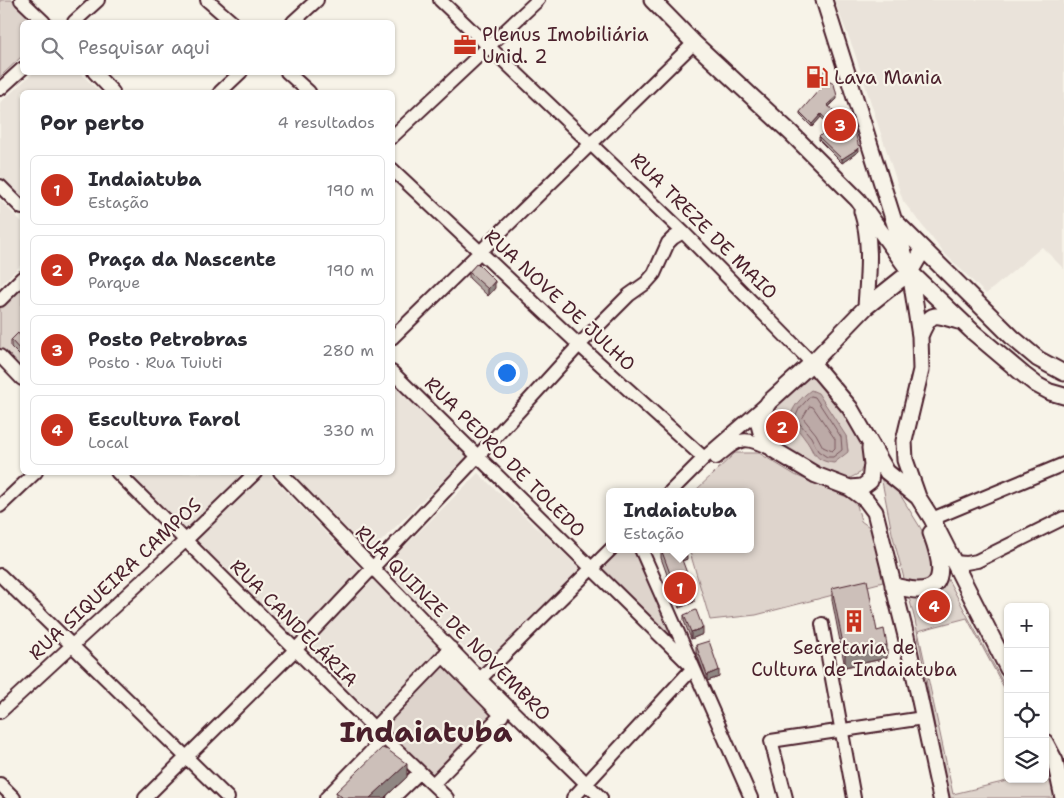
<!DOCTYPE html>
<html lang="pt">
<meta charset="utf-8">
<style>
body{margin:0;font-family:"Shantell Sans",sans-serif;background:#f2f2f3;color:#2b2b33}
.controls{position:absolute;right:15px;bottom:15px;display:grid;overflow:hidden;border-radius:8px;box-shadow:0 1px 4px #0004}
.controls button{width:45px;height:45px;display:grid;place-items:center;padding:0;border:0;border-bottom:1px solid #e1e1e2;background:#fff;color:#2b2b33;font:25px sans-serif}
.you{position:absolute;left:506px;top:372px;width:18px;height:18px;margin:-12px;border:4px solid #fff;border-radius:50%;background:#1a73e8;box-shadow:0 0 0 8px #1a73e833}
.badge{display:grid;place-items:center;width:32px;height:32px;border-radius:50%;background:#c8321e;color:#fff;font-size:16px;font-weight:700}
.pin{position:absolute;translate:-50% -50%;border:2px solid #fff;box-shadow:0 1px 5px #0006}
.popup{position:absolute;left:606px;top:488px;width:148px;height:65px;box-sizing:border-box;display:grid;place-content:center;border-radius:8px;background:#fff;filter:drop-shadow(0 1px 4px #0005);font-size:16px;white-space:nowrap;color:#7c7c81}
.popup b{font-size:19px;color:#2b2b33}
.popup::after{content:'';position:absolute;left:50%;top:100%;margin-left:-10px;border:10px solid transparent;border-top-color:#fff}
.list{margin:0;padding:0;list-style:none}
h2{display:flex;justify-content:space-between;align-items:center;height:65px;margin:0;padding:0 20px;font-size:21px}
h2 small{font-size:16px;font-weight:400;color:#7c7c81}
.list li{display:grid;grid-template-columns:32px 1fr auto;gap:15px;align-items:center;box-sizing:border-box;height:70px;margin:0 10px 10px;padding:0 10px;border:1px solid #e1e1e2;border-radius:8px}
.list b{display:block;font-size:19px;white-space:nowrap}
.list p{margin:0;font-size:16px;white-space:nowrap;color:#7c7c81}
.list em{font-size:16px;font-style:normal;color:#7c7c81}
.icon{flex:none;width:28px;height:28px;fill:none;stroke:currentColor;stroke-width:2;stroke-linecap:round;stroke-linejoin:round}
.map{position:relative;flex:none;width:1064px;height:798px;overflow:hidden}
.search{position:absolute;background:#fff;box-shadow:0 1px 4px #0004;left:20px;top:20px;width:375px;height:55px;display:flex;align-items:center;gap:12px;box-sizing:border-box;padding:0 18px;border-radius:8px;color:#7c7c81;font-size:19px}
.panel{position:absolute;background:#fff;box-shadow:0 1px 4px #0004;left:20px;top:90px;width:375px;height:385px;border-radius:8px}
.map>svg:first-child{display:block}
</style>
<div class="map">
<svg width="1064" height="798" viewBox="0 0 1064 798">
<rect width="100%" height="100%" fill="#f7f3e8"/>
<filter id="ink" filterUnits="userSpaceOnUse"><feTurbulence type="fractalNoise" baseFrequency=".02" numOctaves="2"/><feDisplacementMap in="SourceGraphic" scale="10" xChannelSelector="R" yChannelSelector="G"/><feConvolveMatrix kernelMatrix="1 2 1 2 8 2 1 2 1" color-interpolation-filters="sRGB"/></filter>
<g filter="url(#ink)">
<path fill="#eae3da" d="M834,0H1064V269L1042,247L986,294L943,252L903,201L853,48Z
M34,72L80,73L100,92H22V198L0,176V103Z
M0,200L22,222V264L0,286Z
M393,385L467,457L370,552L291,473L392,472Z
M266,472L268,473L361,569L295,638L195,540Z
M129,473H244L185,530Z
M478,473L581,569L483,667L384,567Z
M374,579L441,648L375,718L307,648Z"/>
<path fill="#ded4cc" stroke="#947a7c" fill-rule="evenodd" d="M0,0H14L34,22H22V56L0,77Z
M22,278V379L0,356V300Z
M813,373L867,438L864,464L860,473L848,479L839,477L786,450L771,435L765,420L772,410ZM790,420L846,436L848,451L814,455L807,440Z
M735,453H759L795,475L856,501L861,521L876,532L883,582L756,615L710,620L689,549H750V492H694Z
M881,476L899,493L920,527L1008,692V695L967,618L918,631L953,794L1015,779H1045V772L1048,771L1045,763L1050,772L1056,798H948L915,620L892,533Z
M611,549H641L693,668L592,568Z
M443,656L502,716L433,784L374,728Z"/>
<path fill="#bcaaa7" stroke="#8e7275" d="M811,390L818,393L846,436L848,452L834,463C814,461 815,452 805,439C800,432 795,426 790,420C791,407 802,397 811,390Z"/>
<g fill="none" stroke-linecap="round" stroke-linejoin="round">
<path stroke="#78575d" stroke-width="1" d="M811,396L815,397L841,437L842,450L833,457H827L818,451L811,437L795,418L799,409Z
M810,406L813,407L835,439V448L832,451L823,447L816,434L803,418Z"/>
<defs>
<path id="minor" d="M21,0L44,22
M207,0L232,22
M440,0L683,232L812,363
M74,22L98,0
M293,22L317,0
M94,72L113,92
M287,72L309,92
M0,89L22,69
M220,92L241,72
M392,137L538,0
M392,169L579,345L704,458
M0,186L22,208
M0,300L22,278
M392,338L694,43
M0,356L22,379
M392,372L693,668
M716,458C742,436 743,436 774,450
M117,472L374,728L447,798
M280,472L480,679L601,798
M670,492L704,458L764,406
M0,506L36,472
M932,519L1064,464
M641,549L751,798
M954,562L966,563L977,561L1064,518
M0,575L228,798
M822,624L854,798
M443,656L502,716
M480,679L611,549
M0,712L185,541L256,472
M374,728L451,648
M0,784L14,798
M433,784L509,707
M145,798L295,650L478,456L579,345L629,295L646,283L654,274L668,243L673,238L683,232
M326,798L385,737
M393,798L420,772
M573,798L693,668
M786,798L771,741L923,718"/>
<path id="major" d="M652,0L694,43L791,133L858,200L910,272L973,332L1024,375L1037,385L1050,392L1064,396
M824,0L910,272L920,336L921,370L904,441L905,460L918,497L932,519L1008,669
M862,211C872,243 868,274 866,307
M897,223L1013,338L1038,359L1064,373
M923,250L910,272L866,307L812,363L769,402L761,414L758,421L761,432L774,450L816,475L850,488L866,500L875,512L906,636L941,798
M920,336C931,310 934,314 958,321
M812,363L850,408L887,472L918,497
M850,488L862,487L870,481L872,464L870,448
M893,586C901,587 909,590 917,590C952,591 938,552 931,533
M1045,742L1055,761L1063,798"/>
</defs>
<use href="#minor" stroke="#4a1f2b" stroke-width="16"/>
<use href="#major" stroke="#4a1f2b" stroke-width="19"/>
<use href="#minor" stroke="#f7f3e8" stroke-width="12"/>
<use href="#major" stroke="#f7f3e8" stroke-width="15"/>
</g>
<path fill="#afa49f" stroke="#4a1f2b" d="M837,99L829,107L859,151L842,163L819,140V137L830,127L821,117L812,127L800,115V112Z
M469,272L495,288L488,296L469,278Z
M22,338L21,357L11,347V340Z
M661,549L687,559L682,561L694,602L679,608L661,558Z
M832,588L877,631L887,658L845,667L832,600Z
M684,615L703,634L691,639L684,621Z
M696,645L719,677L707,681L696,652Z
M407,777L384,798H336V792Z"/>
<path fill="#8f8682" stroke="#4a1f2b" d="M826,75V78L811,83V80Z
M837,96V99L827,108V105Z
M821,114V117L812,127V124Z
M859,148V151L842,163V159Z
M495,281V288L488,296V289Z
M22,350V356L21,357V351Z
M687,556V559L679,562V559Z
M694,592V602L679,608V598Z
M703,628V634L691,639V632Z
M887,645V658L845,667V654Z
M719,670V677L707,681V675Z
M407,764V777L384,798H370Z"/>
<path fill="#ccbfb9" stroke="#4a1f2b" d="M824,68L826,75L811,80L809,73Z
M828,81L834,84L837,96L827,105L844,119L851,116L859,148L842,159L819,137L831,125L821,114L812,124L800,112L825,83Z
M477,263L495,281L488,289L469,272Z
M18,333L22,338V350L21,351L11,340Z
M661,549H678L694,592L679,598Z
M678,549H684L687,556L681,558Z
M867,580L877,631L884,629L887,645L845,654L832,588Z
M696,610L703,628L691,632L684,615Z
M709,641L719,670L707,675L696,645Z
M382,748L388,750L407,764L370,798H343L336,792Z"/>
</g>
<defs>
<symbol id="office-bare" viewBox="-9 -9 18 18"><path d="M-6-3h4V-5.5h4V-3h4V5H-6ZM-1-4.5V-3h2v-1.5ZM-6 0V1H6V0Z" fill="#c8321e" stroke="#f7f3e8" stroke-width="2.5" paint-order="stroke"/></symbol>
<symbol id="fuel-bare" viewBox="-9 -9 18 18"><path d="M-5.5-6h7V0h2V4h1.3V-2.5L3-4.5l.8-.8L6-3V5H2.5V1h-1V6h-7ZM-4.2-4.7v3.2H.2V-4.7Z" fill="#c8321e" stroke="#f7f3e8" stroke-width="2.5" paint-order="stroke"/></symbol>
<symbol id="building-bare" viewBox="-9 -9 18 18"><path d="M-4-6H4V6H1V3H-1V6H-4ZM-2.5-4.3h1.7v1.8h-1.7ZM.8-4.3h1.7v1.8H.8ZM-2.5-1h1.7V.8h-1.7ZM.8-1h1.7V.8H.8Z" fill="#c8321e" stroke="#f7f3e8" stroke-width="2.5" paint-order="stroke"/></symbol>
</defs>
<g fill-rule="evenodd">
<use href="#office-bare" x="449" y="29" width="32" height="32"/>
<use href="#fuel-bare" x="801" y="61" width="32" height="32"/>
<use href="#building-bare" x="838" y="605" width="32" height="32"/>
</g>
<g text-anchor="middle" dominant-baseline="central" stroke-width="4.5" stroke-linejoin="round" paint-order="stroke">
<g font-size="19" fill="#4a1f2b" stroke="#f7f3e8" text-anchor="start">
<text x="482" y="34">Plenus Imobiliária<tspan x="482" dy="22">Unid. 2</tspan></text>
<text x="834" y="77">Lava Mania</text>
<text x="854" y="647" text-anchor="middle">Secretaria de<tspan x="854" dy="22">Cultura de Indaiatuba</tspan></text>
</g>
<g font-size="19" fill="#4a1f2b" stroke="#f7f3e8">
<text transform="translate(704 226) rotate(45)">RUA TREZE DE MAIO</text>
<text transform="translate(560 300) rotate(43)">RUA NOVE DE JULHO</text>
<text transform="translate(505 457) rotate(45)">RUA PEDRO DE TOLEDO</text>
<text transform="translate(115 579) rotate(-43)">RUA SIQUEIRA CAMPOS</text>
<text transform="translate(294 623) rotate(45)">RUA CANDELÁRIA</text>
<text transform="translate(453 623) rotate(45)">RUA QUINZE DE NOVEMBRO</text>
</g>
<g font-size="29" font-weight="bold" fill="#4a1f2b" stroke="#f7f3e8">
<text x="426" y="731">Indaiatuba</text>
</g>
</g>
</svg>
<div class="controls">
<button>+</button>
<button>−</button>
<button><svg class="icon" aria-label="locate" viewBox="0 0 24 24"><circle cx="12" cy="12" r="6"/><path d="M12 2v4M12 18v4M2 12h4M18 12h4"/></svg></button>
<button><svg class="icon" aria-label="layers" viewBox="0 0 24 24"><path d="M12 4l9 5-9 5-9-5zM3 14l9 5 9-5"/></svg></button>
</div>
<div class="you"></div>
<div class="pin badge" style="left:680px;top:588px">1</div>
<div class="popup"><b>Indaiatuba</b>Estação</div>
<div class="pin badge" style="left:782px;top:427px">2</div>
<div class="pin badge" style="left:840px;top:125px">3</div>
<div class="pin badge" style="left:934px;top:606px">4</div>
<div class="search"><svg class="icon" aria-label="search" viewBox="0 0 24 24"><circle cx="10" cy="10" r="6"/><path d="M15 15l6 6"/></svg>Pesquisar aqui</div>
<section class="panel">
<h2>Por perto<small>4 resultados</small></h2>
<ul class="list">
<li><span class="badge">1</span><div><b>Indaiatuba</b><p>Estação</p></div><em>190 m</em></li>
<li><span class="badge">2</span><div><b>Praça da Nascente</b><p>Parque</p></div><em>190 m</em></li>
<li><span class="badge">3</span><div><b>Posto Petrobras</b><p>Posto · Rua Tuiuti</p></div><em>280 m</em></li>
<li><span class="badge">4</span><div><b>Escultura Farol</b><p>Local</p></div><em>330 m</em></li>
</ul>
</section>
</div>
